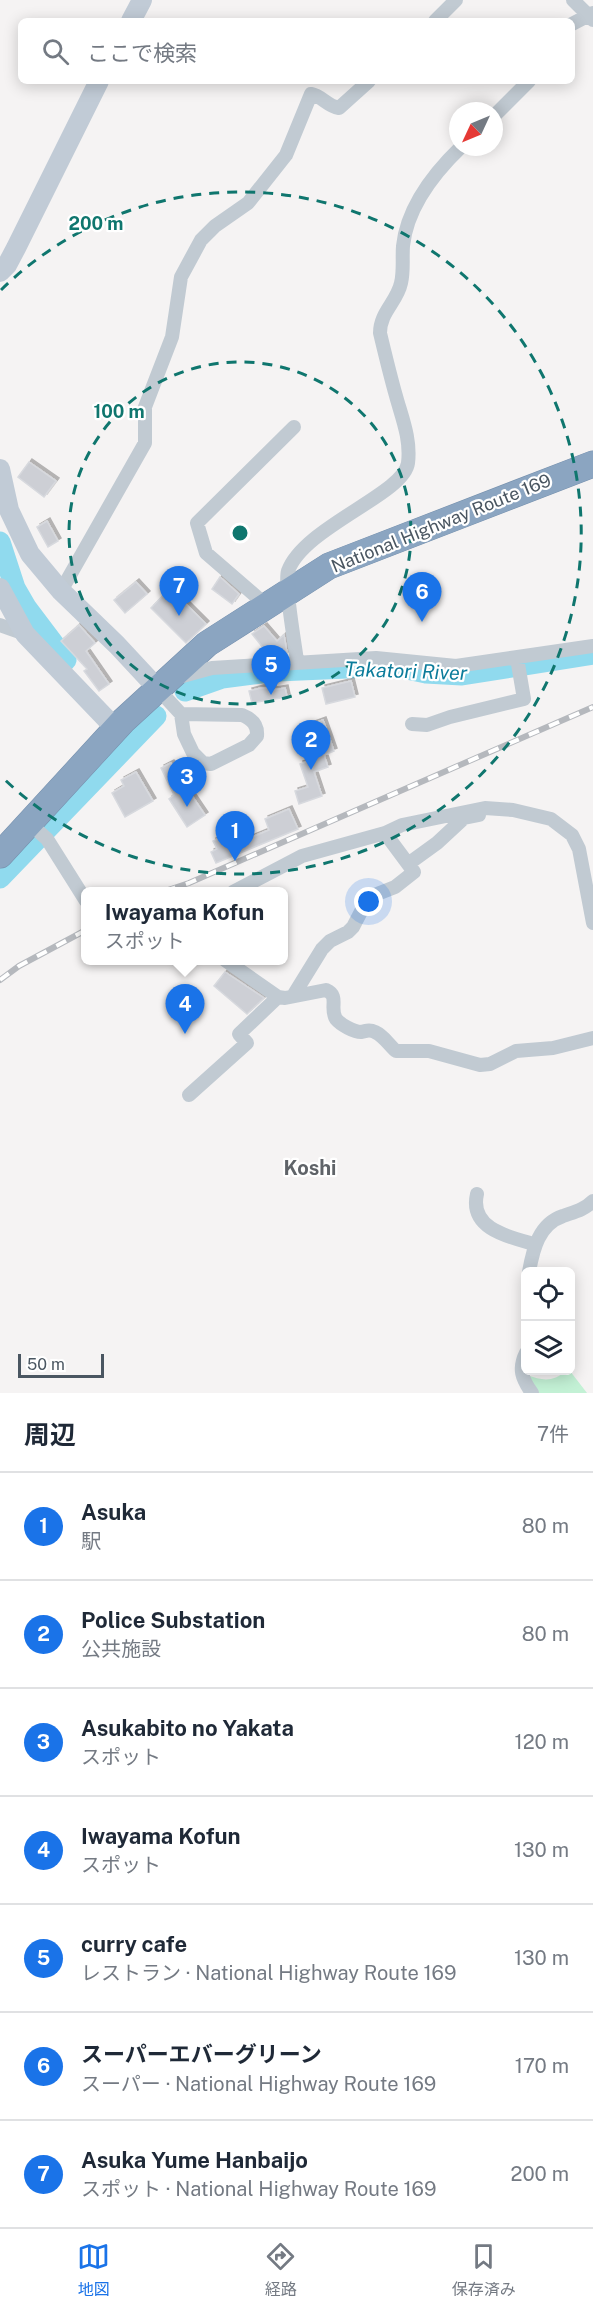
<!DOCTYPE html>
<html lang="ja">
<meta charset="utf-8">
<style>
body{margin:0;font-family:"Public Sans","Noto Sans JP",sans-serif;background:#f6f6f7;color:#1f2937}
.controls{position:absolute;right:18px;bottom:18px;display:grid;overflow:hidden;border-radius:9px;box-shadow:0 3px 15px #0003}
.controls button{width:54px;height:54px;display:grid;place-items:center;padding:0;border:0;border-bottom:2px solid #e0e1e3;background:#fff;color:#1f2937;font:30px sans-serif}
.compass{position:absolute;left:449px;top:102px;width:54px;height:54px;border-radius:50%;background:#fff;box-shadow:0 3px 15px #0003;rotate:226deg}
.scale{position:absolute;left:18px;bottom:15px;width:86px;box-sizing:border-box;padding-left:6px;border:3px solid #4a5661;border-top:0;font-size:16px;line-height:21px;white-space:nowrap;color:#4a5661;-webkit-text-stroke:4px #fff;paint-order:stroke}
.you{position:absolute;left:369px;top:902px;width:21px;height:21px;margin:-15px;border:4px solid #fff;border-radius:50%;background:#1a73e8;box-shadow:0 0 0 9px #1a73e833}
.badge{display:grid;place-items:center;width:39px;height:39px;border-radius:50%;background:#1a73e8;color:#fff;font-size:20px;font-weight:700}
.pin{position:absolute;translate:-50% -50px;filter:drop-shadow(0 2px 3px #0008)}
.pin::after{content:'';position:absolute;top:32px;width:21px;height:18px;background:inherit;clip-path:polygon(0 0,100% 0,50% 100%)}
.popup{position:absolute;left:81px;top:887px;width:207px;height:78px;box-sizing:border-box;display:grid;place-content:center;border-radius:9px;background:#fff;filter:drop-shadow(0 2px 4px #0005);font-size:20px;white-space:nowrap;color:#747a83}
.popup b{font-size:22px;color:#1f2937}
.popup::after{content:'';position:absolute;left:50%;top:100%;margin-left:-12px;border:12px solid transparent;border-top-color:#fff}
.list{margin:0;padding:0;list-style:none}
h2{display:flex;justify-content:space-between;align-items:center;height:78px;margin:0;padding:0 24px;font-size:26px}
h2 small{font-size:20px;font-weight:400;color:#747a83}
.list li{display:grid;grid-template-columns:39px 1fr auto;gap:18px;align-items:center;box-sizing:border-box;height:108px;padding:0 24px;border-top:2px solid #e0e1e3}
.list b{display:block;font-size:22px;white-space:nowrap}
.list p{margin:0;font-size:20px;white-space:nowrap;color:#747a83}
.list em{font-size:20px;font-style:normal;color:#747a83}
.icon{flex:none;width:33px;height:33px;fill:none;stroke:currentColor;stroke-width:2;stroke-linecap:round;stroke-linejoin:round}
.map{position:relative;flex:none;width:593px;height:1393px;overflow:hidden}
.search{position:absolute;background:#fff;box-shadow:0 3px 15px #0003;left:18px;right:18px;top:18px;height:66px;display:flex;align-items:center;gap:15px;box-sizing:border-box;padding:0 21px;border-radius:9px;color:#747a83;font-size:22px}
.sheet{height:834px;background:#fff}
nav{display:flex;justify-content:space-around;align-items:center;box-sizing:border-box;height:84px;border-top:2px solid #e0e1e3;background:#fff;font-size:16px;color:#747a83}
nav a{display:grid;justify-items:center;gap:3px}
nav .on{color:#1a73e8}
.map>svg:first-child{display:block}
</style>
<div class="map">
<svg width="593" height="1393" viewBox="0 0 593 1393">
<defs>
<filter id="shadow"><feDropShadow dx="3" dy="-3" stdDeviation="0" flood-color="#0004"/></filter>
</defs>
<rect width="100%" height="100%" fill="#f5f3f3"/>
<path fill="#c3f1d5" d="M566,1371H570L587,1393H536L527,1375C543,1381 553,1382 566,1371Z"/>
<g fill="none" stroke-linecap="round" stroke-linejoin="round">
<path stroke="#90daee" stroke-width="21" d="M0,542L15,588L26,607L66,660
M185,691L222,678L278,671L393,666L426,673L462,675L593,654
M0,878L156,716"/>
</g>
<path fill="#cdcfd5" stroke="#d7d9de" stroke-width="1.5" filter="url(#shadow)" d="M29,462L56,481L44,497L18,477Z
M47,521L58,541L48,547L37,527Z
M220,577L239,594L232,604L212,589Z
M136,582L147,594L125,613L114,600Z
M170,588L206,624L186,643L151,608Z
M79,625L95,643L86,651L109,684L99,691L84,671L87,669L61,641Z
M264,626L277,641L284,635L287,653L285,655L262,656L259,653L264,649L252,634Z
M351,681L355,697L326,704L322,688Z
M261,688H273V690L285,688L287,697L252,703L249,691Z
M323,720L334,751L324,755L328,767L314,772L322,796L299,804L295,791L308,787L300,764L315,759L304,727Z
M171,763L184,789L186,787L205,815L187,827L169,799L174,795L161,768Z
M136,772L153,801L125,817L112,793L124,786L121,780Z
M289,809L298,829L216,863L211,852L217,849L213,841L240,829L245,840L269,830L265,819Z
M225,972L264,998L247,1014L214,986Z"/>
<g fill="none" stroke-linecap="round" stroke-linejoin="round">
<defs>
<path id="highway" d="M0,855L123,721L207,644L329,566L593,464"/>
</defs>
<use href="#highway" stroke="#7690ad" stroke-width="27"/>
<path stroke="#c1cad2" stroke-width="14" d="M573,0L593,20
M435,21L456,0
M572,24L593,13
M494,116L529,81
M61,591L145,443V407L172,337L181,277L201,240L215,226L248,203L286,155L311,94C322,96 327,106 339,108L369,81
M266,605L206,553L197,523L294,427
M0,625L25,634
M297,661C295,645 284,583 288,571C304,527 404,494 408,463C411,439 402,418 396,396C390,375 385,354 380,333C380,312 397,302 401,283C404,271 402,258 403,246C407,208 434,173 461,147
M179,677L212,668L376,658L456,666L593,646
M162,686L157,688L181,714L184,734L193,753L203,763L211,764L249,745L257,736C258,725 252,719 242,715L181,714
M412,724L427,725L450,717L524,699L517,658
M29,823L47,839L86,901
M408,864L437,843L464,818L479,815
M233,892L302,856L385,833L402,825L485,808L513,810L551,819L572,835L579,849L593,923
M225,960L278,997L285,998L326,990C340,996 329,1008 336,1019C341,1025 354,1032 361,1032C367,1031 369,1029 375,1032C384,1036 389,1045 396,1051H429L480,1065L490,1064L516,1051L553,1048L593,1038
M293,996L322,949L330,941L348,932L353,927L366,902L372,896L395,887L414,872L385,833
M189,1095L247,1043L239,1034L278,997
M477,1194C469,1229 509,1237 534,1244
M529,1272C533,1249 539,1224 563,1216C574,1212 584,1210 593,1201
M526,1353C518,1369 522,1379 532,1393"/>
<path stroke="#c1cbd6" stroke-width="20" d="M131,21L142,0
M0,272L7,265L16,248L99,81
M0,469L9,510L30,554L61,591L117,645L157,688
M0,588L25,634L116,729"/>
<use href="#highway" stroke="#8ba5c1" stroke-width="26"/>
<defs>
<path id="rail" d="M165,891L189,883L593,707
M0,980L19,966L86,930"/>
</defs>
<use href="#rail" stroke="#b5b8bd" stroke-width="6"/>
<use href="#rail" stroke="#fff" stroke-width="4" stroke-dasharray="11" stroke-linecap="butt"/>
</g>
<g fill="none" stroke="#0f766e" stroke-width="3" stroke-dasharray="10 8">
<circle cx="240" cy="533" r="171"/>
<path d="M1 290A341 341 0 1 1 1 776"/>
</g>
<g text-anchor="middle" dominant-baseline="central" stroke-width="4.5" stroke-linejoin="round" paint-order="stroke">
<g font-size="18" fill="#4a5661" stroke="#fff">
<text transform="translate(441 523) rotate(-22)">National Highway Route 169</text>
</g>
<g font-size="20" font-style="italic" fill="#0c7c9b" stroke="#fff">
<text transform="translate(406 671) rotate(2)">Takatori River</text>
</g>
<g font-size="20" font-weight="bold" fill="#5f6368" stroke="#fff">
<text x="310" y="1168">Koshi</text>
</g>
</g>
<circle cx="240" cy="533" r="9" fill="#0f766e" stroke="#fff" stroke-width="3"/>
<g font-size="18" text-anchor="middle" font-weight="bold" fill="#0f766e" stroke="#fff" stroke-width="4.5" stroke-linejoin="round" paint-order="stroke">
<text x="96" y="230">200 m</text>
<text x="119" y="418">100 m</text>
</g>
</svg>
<div class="controls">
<button><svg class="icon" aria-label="locate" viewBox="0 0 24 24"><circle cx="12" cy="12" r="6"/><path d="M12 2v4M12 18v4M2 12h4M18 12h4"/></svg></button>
<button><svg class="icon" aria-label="layers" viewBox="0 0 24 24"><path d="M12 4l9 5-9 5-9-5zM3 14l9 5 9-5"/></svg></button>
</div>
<svg class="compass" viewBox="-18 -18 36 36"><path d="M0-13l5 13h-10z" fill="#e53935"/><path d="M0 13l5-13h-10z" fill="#747a83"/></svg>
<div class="scale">50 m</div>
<div class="you"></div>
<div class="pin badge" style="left:235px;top:861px">1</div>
<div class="pin badge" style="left:311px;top:770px">2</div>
<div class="pin badge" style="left:187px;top:807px">3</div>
<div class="pin badge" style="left:185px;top:1034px">4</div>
<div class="popup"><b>Iwayama Kofun</b>スポット</div>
<div class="pin badge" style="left:271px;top:695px">5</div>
<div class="pin badge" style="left:422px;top:622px">6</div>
<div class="pin badge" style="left:179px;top:616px">7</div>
<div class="search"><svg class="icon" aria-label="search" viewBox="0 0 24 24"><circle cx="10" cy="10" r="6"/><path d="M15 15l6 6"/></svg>ここで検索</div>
</div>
<section class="sheet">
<h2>周辺<small>7件</small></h2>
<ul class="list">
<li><span class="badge">1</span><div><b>Asuka</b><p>駅</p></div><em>80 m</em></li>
<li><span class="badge">2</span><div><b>Police Substation</b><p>公共施設</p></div><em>80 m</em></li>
<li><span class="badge">3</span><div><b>Asukabito no Yakata</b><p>スポット</p></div><em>120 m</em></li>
<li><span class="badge">4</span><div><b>Iwayama Kofun</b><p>スポット</p></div><em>130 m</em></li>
<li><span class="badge">5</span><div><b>curry cafe</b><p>レストラン · National Highway Route 169</p></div><em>130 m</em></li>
<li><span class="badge">6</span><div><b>スーパーエバーグリーン</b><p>スーパー · National Highway Route 169</p></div><em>170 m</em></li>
<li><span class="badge">7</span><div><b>Asuka Yume Hanbaijo</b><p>スポット · National Highway Route 169</p></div><em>200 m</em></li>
</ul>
</section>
<nav>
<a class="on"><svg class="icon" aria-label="map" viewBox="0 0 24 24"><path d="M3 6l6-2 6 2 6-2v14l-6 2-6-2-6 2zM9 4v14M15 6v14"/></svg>地図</a>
<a><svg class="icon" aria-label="directions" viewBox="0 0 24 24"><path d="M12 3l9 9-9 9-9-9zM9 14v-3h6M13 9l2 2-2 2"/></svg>経路</a>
<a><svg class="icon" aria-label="saved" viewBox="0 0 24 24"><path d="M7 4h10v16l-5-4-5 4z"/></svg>保存済み</a>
</nav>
